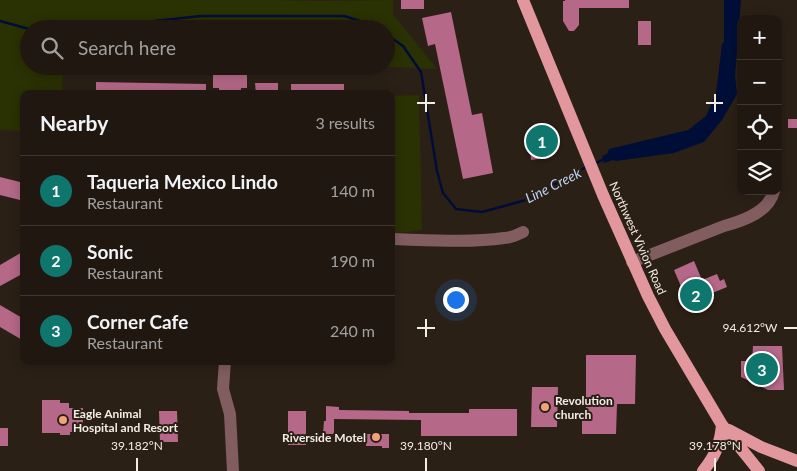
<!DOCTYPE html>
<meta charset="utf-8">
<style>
body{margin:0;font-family:Lato,sans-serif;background:#282119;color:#f1f3f6}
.controls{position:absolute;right:15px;top:15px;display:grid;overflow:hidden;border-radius:10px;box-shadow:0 2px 12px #0003}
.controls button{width:45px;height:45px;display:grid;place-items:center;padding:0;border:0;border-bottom:1px solid #3d3730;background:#201810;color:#f1f3f6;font:25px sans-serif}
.you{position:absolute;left:455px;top:299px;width:18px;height:18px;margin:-12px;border:4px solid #fff;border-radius:50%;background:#1a73e8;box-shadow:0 0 0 8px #1a73e833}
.badge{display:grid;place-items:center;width:32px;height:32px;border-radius:50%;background:#0f766e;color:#fff;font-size:16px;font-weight:700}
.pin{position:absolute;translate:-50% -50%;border:2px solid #fff;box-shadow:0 1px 5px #0006}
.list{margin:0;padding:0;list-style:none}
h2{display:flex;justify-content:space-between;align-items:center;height:65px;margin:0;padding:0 20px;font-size:21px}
h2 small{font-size:16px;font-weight:400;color:#a2a09f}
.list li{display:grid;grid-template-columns:32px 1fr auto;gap:15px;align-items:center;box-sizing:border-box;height:70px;padding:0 20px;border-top:1px solid #3d3730}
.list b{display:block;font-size:19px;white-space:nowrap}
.list p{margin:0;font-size:16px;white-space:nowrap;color:#a2a09f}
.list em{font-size:16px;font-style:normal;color:#a2a09f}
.icon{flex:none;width:28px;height:28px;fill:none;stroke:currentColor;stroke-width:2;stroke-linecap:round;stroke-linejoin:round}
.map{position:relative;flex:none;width:797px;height:471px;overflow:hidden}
.search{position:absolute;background:#201810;box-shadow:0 2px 12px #0003;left:20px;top:20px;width:375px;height:55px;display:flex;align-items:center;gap:12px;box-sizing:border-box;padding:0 18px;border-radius:28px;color:#a2a09f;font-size:19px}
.panel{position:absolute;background:#201810;box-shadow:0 2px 12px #0003;left:20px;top:90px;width:375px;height:275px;border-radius:10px}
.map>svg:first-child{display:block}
</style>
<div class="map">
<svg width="797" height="471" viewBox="0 0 797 471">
<rect width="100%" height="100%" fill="#2b2016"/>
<path fill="#2a3103" d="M0,0H277L319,1L393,0V14L437,69L370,66H386V29H29V66L217,67L63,74L62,94H24V131L0,130Z
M262,66H350L262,70Z
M419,95L422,230L391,234V96Z"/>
<path fill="#000e37" d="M724,0H741L735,76L737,94L722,120L704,142L674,153L616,161L613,160L604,163L602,156L607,154L609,149L688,130L706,116L716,93L722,44L724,42Z"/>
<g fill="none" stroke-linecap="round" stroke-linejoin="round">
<path stroke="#000e37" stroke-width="2.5" d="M0,21L29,29
M111,29L136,23L201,16H344L373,25L379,29
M386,34L403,46L421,72L437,171L443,193L456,209L482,212L526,200L586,167
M594,164L604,159"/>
</g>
<path fill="#b56888" d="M401,0H424V9H401Z
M565,0H629V8H579V25L574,31H569L563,21V1H565Z
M451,12L472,115L482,113L493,173L463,179L435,44L428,46L422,18Z
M638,21H651V45H638Z
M213,74H247V88H241V91H219V88H213Z
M96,82L206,84V94H96Z
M255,83H278V94H256Z
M291,84H344V94H291Z
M788,119H797V128H788Z
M554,133L555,147L538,149V159L531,160L529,135Z
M0,177L24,183V201L0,195Z
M24,251V273L0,286V265Z
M694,261L702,280L717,274L720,281L724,279L727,287L688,303L674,270Z
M0,305L24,319V341L0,327Z
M753,346H782L784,390H768L741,377V361H752Z
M586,355H636L635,404H617L616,434H582V414H586Z
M532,387H558L557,427H531Z
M42,400H60V403H69V408H83V432H70V435H60V433H42Z
M326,406L339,407V410L409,411V413H469V409H517V436H421V420L334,419V434H323L324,421H326Z
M159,411H177L178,442H160Z
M288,411H306V445H288Z
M0,428H8V446H0Z
M366,434H389V448H382V446H366Z"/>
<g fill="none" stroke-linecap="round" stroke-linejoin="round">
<path stroke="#815d60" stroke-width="12" d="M391,239C427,240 469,243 504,238C510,238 517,235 523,232
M632,262L724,226C743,221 769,212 774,191
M225,361L223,389L230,414L233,471"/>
<path stroke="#e1979d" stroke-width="12" d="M523,0L603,195L648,296L665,329L722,425L759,471
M729,430L761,447L797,461
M703,471C715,456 720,445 722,425"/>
</g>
<path fill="none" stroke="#f3ece5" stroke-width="2" d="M426,94V112M715,94V112M417,103H435M706,103H723M426,319V337M417,328H435M784,328H797M137,458V471M426,458V471M715,458V471"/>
<g fill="#f0a279" stroke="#2b2016" stroke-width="2">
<circle cx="545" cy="407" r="5"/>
<circle cx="63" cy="420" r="5"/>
<circle cx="376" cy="437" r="5"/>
</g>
<g text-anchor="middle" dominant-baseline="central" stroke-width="4" stroke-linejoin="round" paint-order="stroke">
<g font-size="12" fill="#f3ece5" stroke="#2b2016">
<text transform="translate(638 238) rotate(66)">Northwest Vivion Road</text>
</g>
<g font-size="12" font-weight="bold" fill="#f3ece5" stroke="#2b2016" text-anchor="start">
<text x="555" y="400">Revolution<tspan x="555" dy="14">church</tspan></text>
<text x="73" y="413">Eagle Animal<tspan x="73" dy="14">Hospital and Resort</tspan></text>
<text x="366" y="437" text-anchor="end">Riverside Motel</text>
</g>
<g font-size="14" font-style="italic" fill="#bed4f7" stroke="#2b2016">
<text transform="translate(553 185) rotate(-27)">Line Creek</text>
</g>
</g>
<g font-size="12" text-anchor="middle" fill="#f3ece5" stroke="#2b2016" stroke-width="4" stroke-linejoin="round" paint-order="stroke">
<text x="750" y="332">94.612°W</text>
<text x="137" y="450">39.182°N</text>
<text x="426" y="450">39.180°N</text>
<text x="715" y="450">39.178°N</text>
</g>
</svg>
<div class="controls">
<button>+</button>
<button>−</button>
<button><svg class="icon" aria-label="locate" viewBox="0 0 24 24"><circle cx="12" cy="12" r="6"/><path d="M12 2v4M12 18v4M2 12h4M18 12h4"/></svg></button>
<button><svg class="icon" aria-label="layers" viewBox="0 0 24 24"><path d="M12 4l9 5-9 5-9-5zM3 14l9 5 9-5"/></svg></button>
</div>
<div class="you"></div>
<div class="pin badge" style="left:542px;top:141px">1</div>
<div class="pin badge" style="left:696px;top:295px">2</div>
<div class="pin badge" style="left:762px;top:369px">3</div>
<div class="search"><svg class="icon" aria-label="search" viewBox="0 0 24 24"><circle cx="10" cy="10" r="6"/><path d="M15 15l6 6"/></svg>Search here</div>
<section class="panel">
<h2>Nearby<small>3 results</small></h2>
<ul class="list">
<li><span class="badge">1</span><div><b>Taqueria Mexico Lindo</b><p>Restaurant</p></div><em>140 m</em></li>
<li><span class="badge">2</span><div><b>Sonic</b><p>Restaurant</p></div><em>190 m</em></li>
<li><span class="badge">3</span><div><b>Corner Cafe</b><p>Restaurant</p></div><em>240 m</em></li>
</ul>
</section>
</div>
